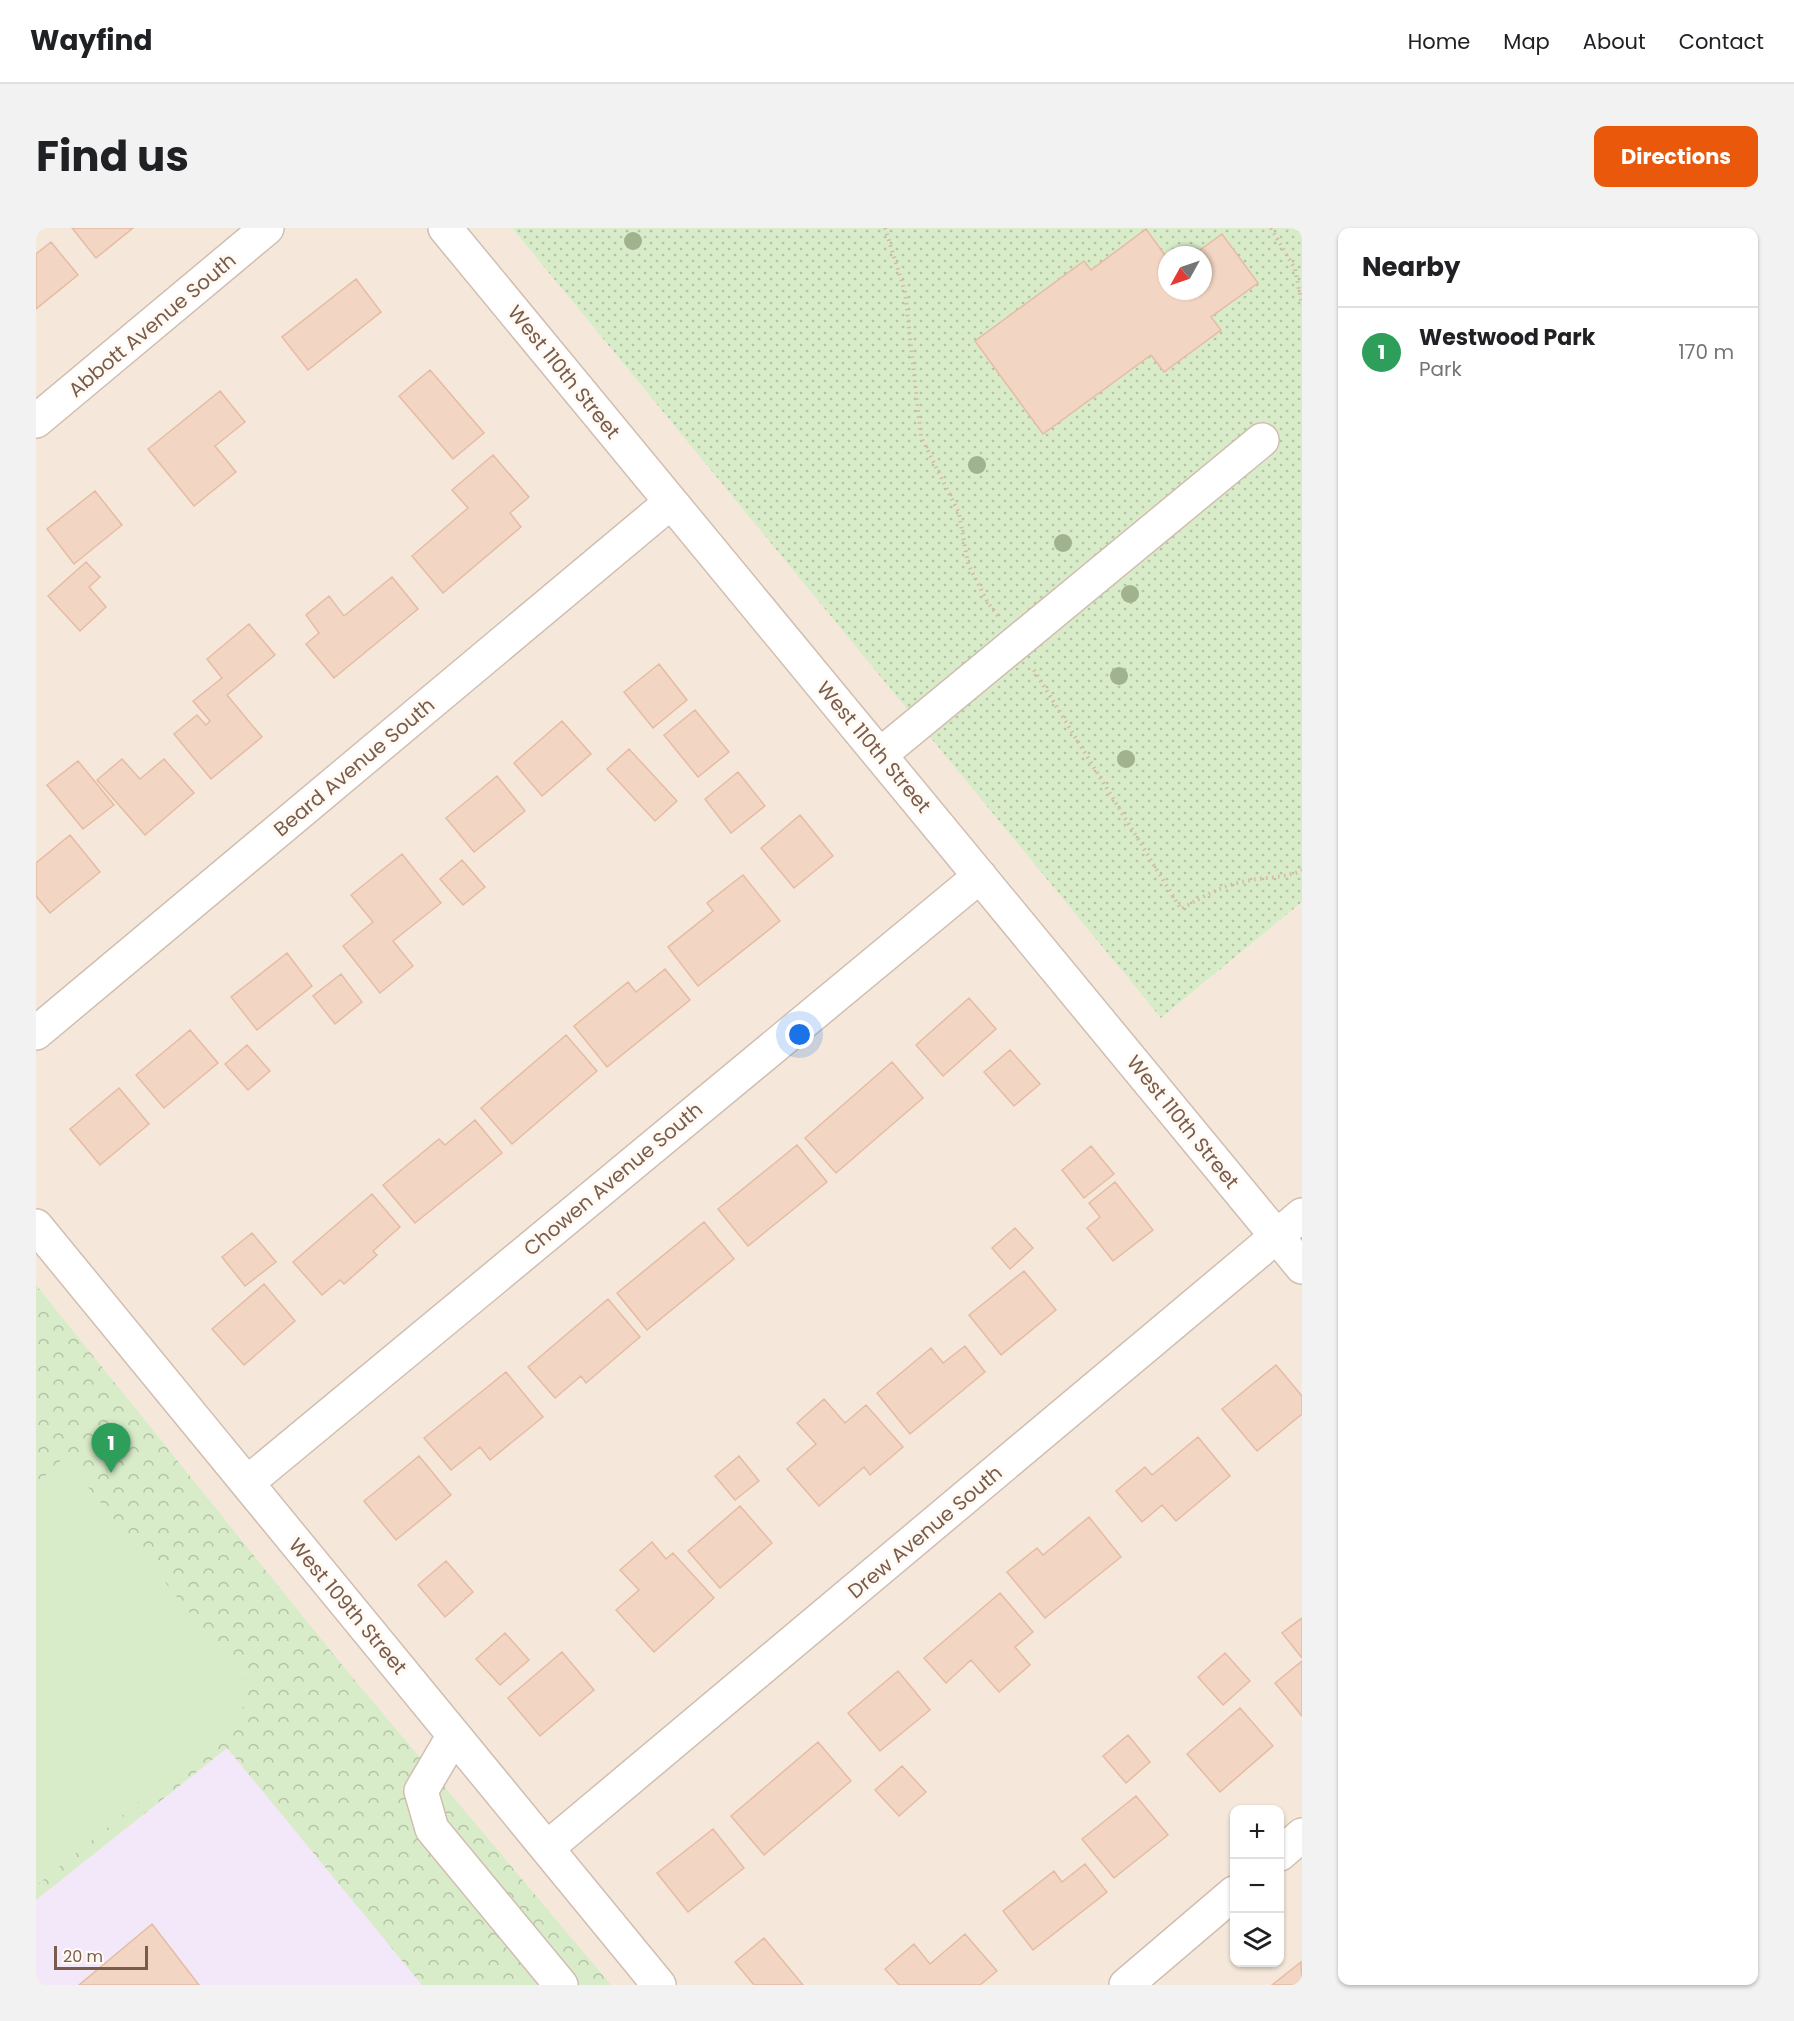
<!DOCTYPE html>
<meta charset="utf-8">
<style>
body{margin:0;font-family:Poppins,sans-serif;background:#f2f2f2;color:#202124}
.controls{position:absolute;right:18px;bottom:18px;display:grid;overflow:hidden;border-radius:12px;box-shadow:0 2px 4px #0004}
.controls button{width:54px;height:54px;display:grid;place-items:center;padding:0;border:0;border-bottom:2px solid #e0e0e0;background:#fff;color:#202124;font:30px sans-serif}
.compass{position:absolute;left:1122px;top:18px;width:54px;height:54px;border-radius:50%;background:#fff;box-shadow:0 2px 4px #0004;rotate:230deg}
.scale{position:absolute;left:18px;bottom:15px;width:94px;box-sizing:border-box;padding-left:6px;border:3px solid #7a5c4d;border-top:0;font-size:16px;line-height:21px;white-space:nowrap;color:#7a5c4d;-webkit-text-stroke:4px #fffaf3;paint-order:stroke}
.you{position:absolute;left:764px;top:807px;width:21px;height:21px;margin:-15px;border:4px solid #fff;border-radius:50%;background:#1a73e8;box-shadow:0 0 0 9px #1a73e833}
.badge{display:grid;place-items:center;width:39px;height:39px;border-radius:50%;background:#ea580c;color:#fff;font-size:20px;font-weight:700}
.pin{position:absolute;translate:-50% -50px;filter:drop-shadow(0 2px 3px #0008)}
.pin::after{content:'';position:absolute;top:32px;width:21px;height:18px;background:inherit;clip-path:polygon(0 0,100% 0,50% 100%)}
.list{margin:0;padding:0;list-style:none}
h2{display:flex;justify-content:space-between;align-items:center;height:78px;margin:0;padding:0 24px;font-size:26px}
h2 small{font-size:20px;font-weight:400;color:#757577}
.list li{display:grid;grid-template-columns:39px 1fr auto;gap:18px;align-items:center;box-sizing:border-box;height:90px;padding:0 24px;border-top:2px solid #e0e0e0}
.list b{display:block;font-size:22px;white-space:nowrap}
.list p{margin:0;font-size:20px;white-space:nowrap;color:#757577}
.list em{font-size:20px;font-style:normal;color:#757577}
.icon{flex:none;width:33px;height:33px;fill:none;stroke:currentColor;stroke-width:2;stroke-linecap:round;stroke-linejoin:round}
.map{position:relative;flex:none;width:1266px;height:1757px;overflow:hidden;border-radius:12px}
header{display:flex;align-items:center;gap:36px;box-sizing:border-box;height:84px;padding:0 30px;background:#fff;border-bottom:2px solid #e0e0e0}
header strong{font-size:28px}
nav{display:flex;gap:33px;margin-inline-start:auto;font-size:21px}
.intro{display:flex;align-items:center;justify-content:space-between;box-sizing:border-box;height:144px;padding:0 36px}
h1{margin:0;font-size:42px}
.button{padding:15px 27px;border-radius:12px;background:#ea580c;color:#fff;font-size:21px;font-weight:700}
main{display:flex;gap:36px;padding:0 36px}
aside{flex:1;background:#fff;border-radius:12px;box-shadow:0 2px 4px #0004}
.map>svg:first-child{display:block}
</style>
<header>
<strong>Wayfind</strong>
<nav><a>Home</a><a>Map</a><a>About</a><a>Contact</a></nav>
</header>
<div class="intro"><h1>Find us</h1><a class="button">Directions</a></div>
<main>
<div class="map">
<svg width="1266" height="1757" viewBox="0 0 1266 1757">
<defs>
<pattern id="grass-dots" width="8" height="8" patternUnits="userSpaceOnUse" patternTransform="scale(1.5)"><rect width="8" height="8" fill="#d8ecc9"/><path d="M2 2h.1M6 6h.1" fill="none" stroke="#b4c2a5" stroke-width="1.8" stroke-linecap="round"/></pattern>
<pattern id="park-crowns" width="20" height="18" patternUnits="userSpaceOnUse" patternTransform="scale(1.5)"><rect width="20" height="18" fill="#d8ecc9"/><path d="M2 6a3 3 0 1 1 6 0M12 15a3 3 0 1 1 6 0" fill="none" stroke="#b4c2a5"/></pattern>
</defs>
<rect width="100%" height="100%" fill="#fdf6ec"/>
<path fill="#f5e8da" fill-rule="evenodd" d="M0,0H476L1126,789L1266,674V1757H0ZM1198,1582H1244V1734H1198Z"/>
<path fill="#f3e8fa" d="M191,1520L386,1757H0V1672Z"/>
<path fill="url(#grass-dots)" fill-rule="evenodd" d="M476,0H1266V674L1125,790ZM1131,27H1167V63H1131Z"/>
<path fill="url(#park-crowns)" d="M0,1057L302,1432L575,1757H386L191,1520L0,1672Z"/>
<path fill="#d8ecc9" d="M28,1229L212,1457L204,1491L0,1658V1257Z"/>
<path fill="#f3d5c3" stroke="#e6bba3" stroke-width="1.5" d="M36,0H97L60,30Z
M1110,1L1131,30V63H1167V27H1157L1186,6L1222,55L1175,89L1185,102L1128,144L1115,127L1007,206L939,113L1048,33L1055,42Z
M15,14L42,47L0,81V26Z
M320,51L345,84L272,142L246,109Z
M394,142L448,205L417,231L363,168Z
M184,163L209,194L179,218L200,244L158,278L112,221Z
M457,227L493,269L474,285L485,299L407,365L376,328L432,280L416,262Z
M59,263L86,297L38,336L11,301Z
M50,334L64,349L53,359L70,379L44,403L12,368Z
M356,349L382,381L298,450L270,416L283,405L270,387L293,368L308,388Z
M213,396L239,427L191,467L226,509L175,551L138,506L161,487L170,497L174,493L157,473L186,450L171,431Z
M623,436L651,472L617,500L588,464Z
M659,482L693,524L662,549L628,507Z
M526,493L555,526L506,568L478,535Z
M593,521L641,573L619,593L571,541Z
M86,531L104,551L128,531L158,565L109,607L61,552Z
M42,533L78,577L47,601L11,557Z
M702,544L729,578L695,605L669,571Z
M461,548L489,583L438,624L410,590Z
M764,587L797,628L758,660L725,620Z
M34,607L64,644L14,685L0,668V635Z
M366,626L405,675L357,713L377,738L344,765L307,718L337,694L315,667Z
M426,632L449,659L427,677L404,651Z
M707,647L744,693L662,758L632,719L677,683L671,675Z
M251,725L276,758L221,802L195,769Z
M629,741L654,772L571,839L538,798L592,754L600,764Z
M305,746L326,774L299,796L277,768Z
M933,770L960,801L907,848L880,817Z
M154,802L182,835L128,880L100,847Z
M530,807L561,843L476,916L445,880Z
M211,817L234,843L212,862L189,836Z
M974,822L1004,856L978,878L948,844Z
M856,834L887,870L800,945L769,910Z
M83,860L113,896L64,937L34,901Z
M439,892L466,925L379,995L347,957L403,911L409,917Z
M761,917L791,954L712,1018L682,981Z
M1055,918L1078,946L1048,970L1026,942Z
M1079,954L1117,1002L1077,1033L1051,1000L1064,989L1053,975Z
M336,966L364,999L337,1023L341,1027L308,1056L304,1052L286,1067L257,1034Z
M668,994L698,1031L611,1102L581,1065Z
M979,1000L997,1020L974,1041L956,1020Z
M216,1005L240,1034L209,1058L186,1029Z
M988,1043L1020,1082L965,1127L933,1087Z
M228,1056L259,1093L208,1137L176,1101Z
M572,1071L604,1109L550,1155L545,1148L519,1170L492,1139Z
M929,1118L949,1144L874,1206L841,1165L895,1120L907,1135Z
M1240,1137L1266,1168V1186L1221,1223L1186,1181Z
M470,1144L507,1189L454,1232L444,1219L415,1242L388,1210Z
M788,1171L809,1195L830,1177L867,1219L834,1247L828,1239L783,1278L751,1241L780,1216L761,1195Z
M1162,1209L1194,1248L1140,1293L1126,1277L1106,1294L1080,1263L1109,1239L1116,1247Z
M383,1228L415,1267L360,1312L328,1273Z
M703,1228L723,1253L699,1272L679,1248Z
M704,1278L736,1315L684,1360L652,1323Z
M1053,1289L1085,1329L1009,1390L971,1344L1001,1320L1007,1327Z
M616,1314L630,1331L637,1325L678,1370L618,1424L580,1382L603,1362L584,1342Z
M410,1333L437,1364L409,1389L382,1357Z
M964,1365L997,1404L979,1419L994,1437L963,1464L935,1432L910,1455L888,1430Z
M1266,1390V1430L1246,1405Z
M469,1405L493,1432L464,1457L440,1431Z
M526,1424L558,1462L504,1508L472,1470Z
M1189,1425L1214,1453L1187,1477L1162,1449Z
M1266,1433V1488L1239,1455Z
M862,1443L894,1482L844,1523L812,1485Z
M1204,1480L1237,1518L1184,1564L1151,1526Z
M1092,1507L1114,1534L1090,1555L1067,1528Z
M782,1514L815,1553L728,1627L695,1588Z
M866,1538L890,1564L863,1588L839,1562Z
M1100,1568L1132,1607L1078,1650L1046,1611Z
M677,1601L708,1640L652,1684L621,1645Z
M1049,1636L1071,1664L997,1722L967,1683L1018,1643L1026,1654Z
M116,1696L163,1757H43Z
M929,1706L961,1743L944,1757H863L849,1741L878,1716L894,1736Z
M728,1710L767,1757H718L699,1734Z
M1265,1734L1266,1757H1236Z"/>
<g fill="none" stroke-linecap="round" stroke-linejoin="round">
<defs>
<path id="minor" d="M409,0L1266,1039
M0,193L231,0
M844,527L1226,212
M0,805L635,274
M0,998L623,1757
M211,1255L944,648
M418,1507L385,1563L396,1601L525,1757
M511,1620L1266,987
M1244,1626L1266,1607
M1090,1757L1198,1665"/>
</defs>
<use href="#minor" stroke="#d1beb0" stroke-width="36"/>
<path stroke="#d9b8a5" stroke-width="4" stroke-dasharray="1.5 4.5" stroke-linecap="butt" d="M849,0L869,64L885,209L923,285L932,336L952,375L962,388
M1235,0L1259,41L1266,77
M998,442L1145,681C1170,667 1187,657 1215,652C1231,649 1251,650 1266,642"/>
<use href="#minor" stroke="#fff" stroke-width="33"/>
</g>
<g fill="#a0b28e">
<circle cx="597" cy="13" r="9"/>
<circle cx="941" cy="237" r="9"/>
<circle cx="1027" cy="315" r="9"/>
<circle cx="1094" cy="366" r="9"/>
<circle cx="1083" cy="448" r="9"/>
<circle cx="1090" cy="531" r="9"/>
</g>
<g text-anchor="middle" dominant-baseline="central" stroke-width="6" stroke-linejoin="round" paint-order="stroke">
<g font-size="20" fill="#7a5c4d" stroke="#fffaf3">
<text transform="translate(116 97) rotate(-40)">Abbott Avenue South</text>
<text transform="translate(528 144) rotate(51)">West 110th Street</text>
<text transform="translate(838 519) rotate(50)">West 110th Street</text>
<text transform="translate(318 539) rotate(-40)">Beard Avenue South</text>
<text transform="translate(1147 894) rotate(51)">West 110th Street</text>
<text transform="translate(577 951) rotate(-40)">Chowen Avenue South</text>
<text transform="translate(889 1304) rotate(-40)">Drew Avenue South</text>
<text transform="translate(312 1378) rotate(50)">West 109th Street</text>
</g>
</g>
</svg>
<div class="controls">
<button>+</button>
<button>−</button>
<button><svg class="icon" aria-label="layers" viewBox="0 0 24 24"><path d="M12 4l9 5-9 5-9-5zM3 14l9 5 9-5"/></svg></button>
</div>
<svg class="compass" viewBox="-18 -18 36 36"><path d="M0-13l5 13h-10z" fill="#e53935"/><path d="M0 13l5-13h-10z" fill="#757577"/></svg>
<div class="scale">20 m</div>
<div class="you"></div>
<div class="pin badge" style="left:75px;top:1245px;background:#2e9e5b">1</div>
</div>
<aside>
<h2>Nearby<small></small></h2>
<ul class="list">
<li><span class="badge" style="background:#2e9e5b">1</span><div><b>Westwood Park</b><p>Park</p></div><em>170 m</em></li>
</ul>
</aside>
</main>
